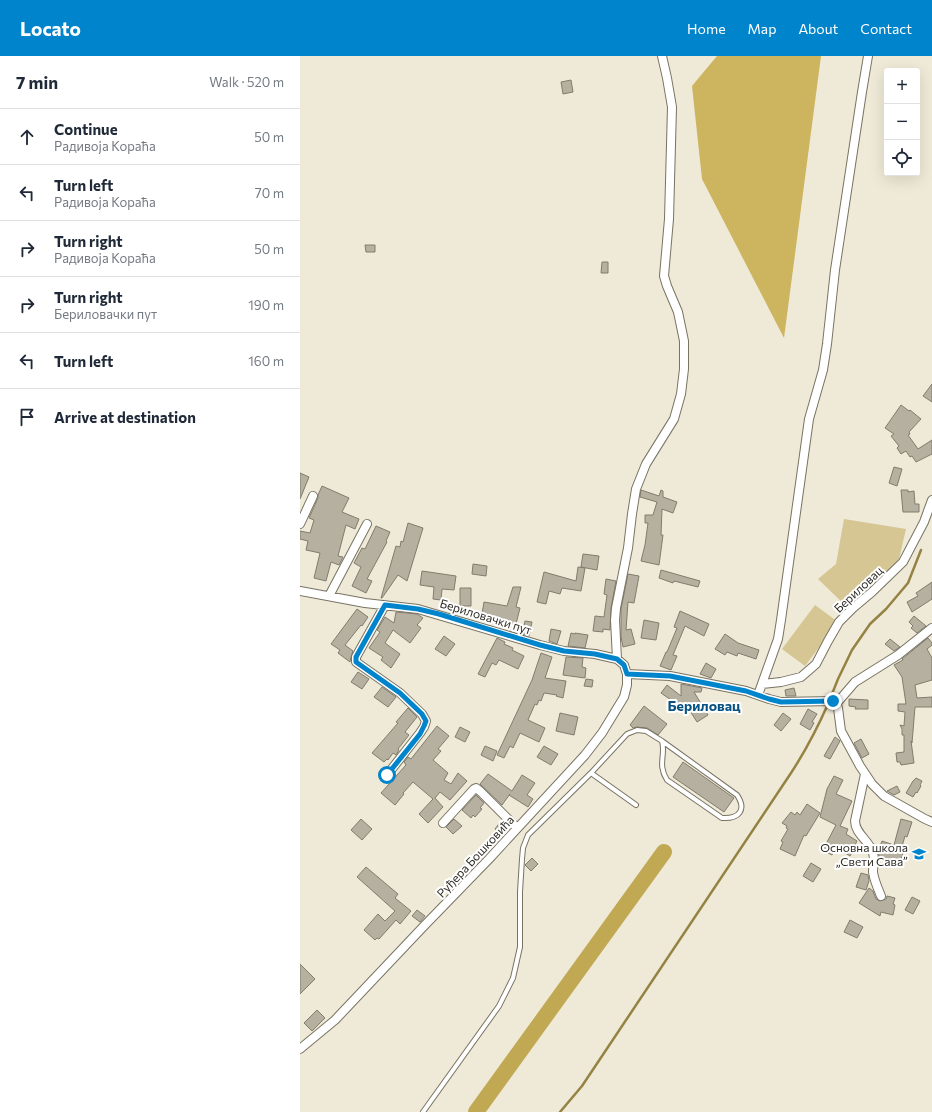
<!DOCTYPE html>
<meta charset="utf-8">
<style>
body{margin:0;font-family:Commissioner,sans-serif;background:#f2f2f3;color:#1f2937}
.controls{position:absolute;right:12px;top:12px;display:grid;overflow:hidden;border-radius:4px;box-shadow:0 4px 16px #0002}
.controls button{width:36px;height:36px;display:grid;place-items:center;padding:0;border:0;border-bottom:1px solid #e0e1e3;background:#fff;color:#1f2937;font:20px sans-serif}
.stop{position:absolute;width:12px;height:12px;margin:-9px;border:3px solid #0084cb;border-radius:50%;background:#fff}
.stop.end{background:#0084cb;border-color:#fff;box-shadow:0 1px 4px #0008}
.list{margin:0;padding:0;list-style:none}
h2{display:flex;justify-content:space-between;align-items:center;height:52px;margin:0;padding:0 16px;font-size:17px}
h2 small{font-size:13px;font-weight:400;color:#747a83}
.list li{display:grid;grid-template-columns:26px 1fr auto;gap:12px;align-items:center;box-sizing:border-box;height:56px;padding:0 16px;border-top:1px solid #e0e1e3}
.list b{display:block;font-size:15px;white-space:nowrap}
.list p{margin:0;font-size:13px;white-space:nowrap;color:#747a83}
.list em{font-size:13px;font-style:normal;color:#747a83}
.icon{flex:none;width:22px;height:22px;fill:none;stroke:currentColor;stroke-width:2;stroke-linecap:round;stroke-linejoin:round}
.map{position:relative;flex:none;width:632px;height:1056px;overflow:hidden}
header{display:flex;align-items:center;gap:24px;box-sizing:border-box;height:56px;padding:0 20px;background:#0084cb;color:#fff}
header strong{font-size:19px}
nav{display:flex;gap:22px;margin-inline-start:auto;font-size:14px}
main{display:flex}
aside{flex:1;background:#fff}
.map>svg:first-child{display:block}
</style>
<header>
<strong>Locato</strong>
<nav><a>Home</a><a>Map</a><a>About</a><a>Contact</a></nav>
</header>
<main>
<aside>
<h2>7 min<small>Walk · 520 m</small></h2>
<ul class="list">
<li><svg class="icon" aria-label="ahead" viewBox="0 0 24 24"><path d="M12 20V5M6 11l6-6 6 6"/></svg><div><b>Continue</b><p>Радивоја Кораћа</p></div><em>50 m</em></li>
<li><svg class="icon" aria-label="left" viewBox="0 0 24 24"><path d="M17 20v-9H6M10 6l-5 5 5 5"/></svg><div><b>Turn left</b><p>Радивоја Кораћа</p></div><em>70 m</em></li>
<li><svg class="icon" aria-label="right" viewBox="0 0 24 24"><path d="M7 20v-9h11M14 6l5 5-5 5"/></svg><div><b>Turn right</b><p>Радивоја Кораћа</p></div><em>50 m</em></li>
<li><svg class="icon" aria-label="right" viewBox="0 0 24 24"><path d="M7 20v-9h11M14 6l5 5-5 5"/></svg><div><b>Turn right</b><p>Бериловачки пут</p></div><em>190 m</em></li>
<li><svg class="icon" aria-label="left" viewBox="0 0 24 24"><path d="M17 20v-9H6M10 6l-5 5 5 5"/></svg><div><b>Turn left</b></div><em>160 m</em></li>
<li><svg class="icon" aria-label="arrive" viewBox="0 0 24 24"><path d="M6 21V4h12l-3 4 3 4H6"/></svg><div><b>Arrive at destination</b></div></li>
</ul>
</aside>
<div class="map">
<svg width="632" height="1056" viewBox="0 0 632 1056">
<rect width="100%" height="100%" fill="#efe9d7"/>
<path fill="#d5c694" d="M544,463L606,473L599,503L572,533L548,552L518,523L536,508Z
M515,549L538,566L505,610L482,593Z"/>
<path fill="#cdb45f" d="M417,0H521L484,282L402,123L392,30Z"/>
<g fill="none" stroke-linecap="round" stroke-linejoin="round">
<path stroke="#958344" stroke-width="2.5" d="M530,643L538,623L552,594L570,568L586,553L608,527L621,494
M260,1056L282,1030L491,717C506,694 517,673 528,648"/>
<path stroke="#c1a852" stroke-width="16" d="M176,1056L364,796"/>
</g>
<path fill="#b5b09f" stroke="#817c6c" d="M271,24L273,36L263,38L261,26Z
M65,189H75V196H66Z
M302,206H308V217H301Z
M632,328V346L623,340Z
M601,349L609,355L610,354L621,363L609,376L610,378L608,379L618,393L632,384V398L616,406L612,400L610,401L606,395L601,398L597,392L599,390L591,380L594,378L585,372Z
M594,411L602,413L597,430L589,427Z
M0,417L9,421L0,443Z
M22,430L49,442L42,456L59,463L55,473L46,469L38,500L43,501L39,509L31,506L26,525L14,522L20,497L6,494L8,485L0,483V475L10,477L14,464L9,462L18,442V439Z
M341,434L359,440L361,434L363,435V441L377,446L373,457L362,453L361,479H363L359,509L341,505L345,489L348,467H345V459H353L357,446L340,441Z
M601,434H608V436L614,435L615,448H619V456H603Z
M108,467L123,472L107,525L98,519L82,542H81L96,490L100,491L101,485L103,486Z
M76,470L90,476L86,485L87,486L67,523L72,525L66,537L52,530L61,511L54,507L62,492L65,493Z
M283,498L299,500L297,514L281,511Z
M173,508L187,510L186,520L172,518Z
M278,511L285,512L281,535L262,532L260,538L249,535L246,548L237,546L244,516L276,525Z
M361,514L400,525L398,531L374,525L373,527L359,522Z
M122,515L156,520L154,534L142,533L141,544L133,543L134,531L120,529Z
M328,518L339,520L334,547L328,546L326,574L331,573L335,588L323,591L321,581V553Z
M306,523L316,525L311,552L310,574L303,573V576L293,575L295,560L304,561L307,539L304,538Z
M632,526V543L612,556L607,546L618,540L616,537Z
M213,531H221L216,551L220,552L216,568L194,562L193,565L181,563L184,546L207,550Z
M160,532H171V550H160Z
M57,553L68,561L62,570L61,569L45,589L53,595L51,601L50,606L38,597L40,594L31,588Z
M380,555L409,568L404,580L385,570L373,599L377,600L371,614L360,610L366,596H367L377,572L374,571Z
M96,556L117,558L123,562L117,569L121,572L110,587L93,574L85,587L100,598L91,612L81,604L83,601L69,592L80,576L77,574L85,561L94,567Z
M614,560L626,570L617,577L611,572L613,570L609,566Z
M344,564L359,567L356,584L341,582Z
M225,565L232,566L229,580L222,578Z
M251,573L261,575L257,588L249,585Z
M271,577L275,578V577L288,579L285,592L268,590Z
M425,578L438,587L459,594L456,603L438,597L437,600L427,596L425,599L415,593Z
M144,580L155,588L146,600L135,593Z
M197,582L205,586L204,588L213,592L212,594L224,600L218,613L199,604L196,609L192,607L185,621L178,618Z
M628,582L632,587V589L627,593L632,602V624L615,629L617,642L632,641V651H615L612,687L611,685L614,707L601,709L600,706H597L596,697L604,696V679H602V673L600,669L604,670L605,656L598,655V648H606L602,621L594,609L603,604L602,603Z
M590,583L600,591L594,595L585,588Z
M241,597L252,601L245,622L266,625L263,642L256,640L257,639L244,637L241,645L239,644L237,649L235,648L228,664L245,672L239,686L220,677L213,692L210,690L204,702L197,699L232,624Z
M266,601L283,602L282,611L286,612L285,622L263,619Z
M406,607L416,613L411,622L400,618Z
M58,616L69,623L62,633L51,626Z
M286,623L293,624L292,631L284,630Z
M381,628L402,632L401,636H394L408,659L397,666L385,647L381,653V651L361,637L367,629L381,640Z
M82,631L96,641L88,651L74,641Z
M494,632L496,640H486L485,634Z
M549,643L568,644V653H555L556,651L549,650Z
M344,650L367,668L358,679L347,672L337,671L333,672L330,669Z
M108,652L117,661L105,676L109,679L98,693L99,694L96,699L93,697L88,704L87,703L84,706L72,697L98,667L96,666Z
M508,653L517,658L512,666L514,667L510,674L500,668Z
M260,657L278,661L274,679L256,675Z
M483,657L491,663L481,675L474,669Z
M137,670L149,680L138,693L141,695L133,704L148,717L144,724L151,728L158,717L167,725L150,744L140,736L135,742L143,751L128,767L119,758L133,743L113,726L103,737L104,738L95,749L81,737L106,709L104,706L108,701L111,703Z
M160,671L170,676L165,686L155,681Z
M535,681L540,685L530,703L524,700Z
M561,683L569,698L562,702L554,687Z
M185,690L197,695L193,705L181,699Z
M244,690L258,698L251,709L237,701Z
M383,706L434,742L424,756L373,721Z
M188,718L212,735L222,719L235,727L227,739L233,743L228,751L209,739L210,738L202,749L180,728Z
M534,720L543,724L536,738L552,745L540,770L548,773L546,778L557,785L554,791L555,792L550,800L536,791L532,799L520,793L524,787L526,788L536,769L520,761L527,733Z
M616,722L622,725L620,729L621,730L617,737L616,736L613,741L606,737L613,725Z
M597,730L600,736L594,739L587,735Z
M176,739L184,747L180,752L182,753L175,761L173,759L171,762L162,754Z
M507,748L520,757L506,780L504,779L495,800L480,793L483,786L481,785L488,773L486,772L487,770L482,767L491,756L495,759L497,756L500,759Z
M61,763L72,773L62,784L51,774Z
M154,763L162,770L153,778L146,771Z
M601,763L612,766L607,781L605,780L601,794H604L600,807L579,800L578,795L582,785L594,789Z
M201,765L207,770L200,777L195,773Z
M232,802L238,808L231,815L225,809Z
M511,807L521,813L513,826L503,820Z
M66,811L98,838L95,842L111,855L100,868L96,864L79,883L77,882L75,884L64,874L78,858L85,865L95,855L57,821Z
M561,817L568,819L569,825L566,834L556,831Z
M569,832L573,835L576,843L580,845L586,843L587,840L595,842L593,848L595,849L593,859L581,856L580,860L559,847Z
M612,841L620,845L613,858L605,854Z
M117,854L125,860L120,866L112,860Z
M550,864L563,871L557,882L544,876Z
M0,908L15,923L0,938Z
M17,954L25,962L12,975L4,967Z"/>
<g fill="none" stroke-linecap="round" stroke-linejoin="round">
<defs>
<path id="lane" d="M291,717L336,749
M123,1056L199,950L213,922L220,891V836L222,803L223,792L228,779L291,717L327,678L337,674L346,675L362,685L437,739C447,754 439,763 422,762L367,724C357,708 366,699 362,685"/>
<path id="street" d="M0,468L13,440
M0,535L65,547L118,553L240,589L264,595L295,598L317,603L324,609L327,618V629L324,641L302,677L285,699L189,803L123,871L35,964L0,993
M29,540L67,468
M85,549L56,601V606L100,637L122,658L126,665L124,671L120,677L87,719
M317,603L315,564L316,552L328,492L332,458L336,433L346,408L374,363L381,338L384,313V285L378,256L367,230L364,220L369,163L372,51L367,22L362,0
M327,618L370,620L446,635L469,643L481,646L533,645L536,648L538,652L541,675L560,710L572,728L584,740L625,763L632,766
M462,628L481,626L501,621L516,608L528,585L539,566L553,552L572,536L603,506L624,466L632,444
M458,639L478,583L481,564L509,363L523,314L527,288L535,214L562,36L568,0
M536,648L555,626L598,599L632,572
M565,718L555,765C555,778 570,785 573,797C575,803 573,810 573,816C574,824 578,833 581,840
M143,767L174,733L176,732L180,735L217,772"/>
</defs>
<use href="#lane" stroke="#787363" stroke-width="6"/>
<use href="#street" stroke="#787363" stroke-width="10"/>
<use href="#lane" stroke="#fff" stroke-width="4"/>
<use href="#street" stroke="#fff" stroke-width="8"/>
</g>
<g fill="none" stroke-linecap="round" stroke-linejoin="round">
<path stroke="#0084cb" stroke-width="5" d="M87,719L120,678L124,670L126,665L122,658L100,637L56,606V601L85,549L118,553L139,558L240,589L264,595L295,598L317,603L324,609L327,618L370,620L446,635L469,643L481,646L533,645"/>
</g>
<defs>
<symbol id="school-bare" viewBox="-9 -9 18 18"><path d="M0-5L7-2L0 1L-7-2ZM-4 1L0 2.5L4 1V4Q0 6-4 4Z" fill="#0084cb" stroke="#fff" stroke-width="2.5" paint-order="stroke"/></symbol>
</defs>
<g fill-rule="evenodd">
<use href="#school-bare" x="609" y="788" width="20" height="20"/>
</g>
<g text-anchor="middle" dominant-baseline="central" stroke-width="4" stroke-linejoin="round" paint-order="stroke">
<g font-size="12" fill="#2e2c25" stroke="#fff">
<text transform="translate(558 533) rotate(-43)">Бериловац</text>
<text transform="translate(186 560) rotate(17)">Бериловачки пут</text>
<text transform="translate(175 800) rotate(-47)">Руђера Бошковића</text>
</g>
<g font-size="12" fill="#2e2c25" stroke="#fff" text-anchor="end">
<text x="608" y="791">Основна школа<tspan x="608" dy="14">„Свети Сава”</tspan></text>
</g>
<g font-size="14" font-weight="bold" fill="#085381" stroke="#fff">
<text x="404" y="649">Бериловац</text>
</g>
</g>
</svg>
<div class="controls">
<button>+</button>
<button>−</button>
<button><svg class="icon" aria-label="locate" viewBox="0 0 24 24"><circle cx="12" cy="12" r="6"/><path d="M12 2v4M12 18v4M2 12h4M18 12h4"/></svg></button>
</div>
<div class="stop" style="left:87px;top:719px"></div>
<div class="stop end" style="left:533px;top:645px"></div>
</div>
</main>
